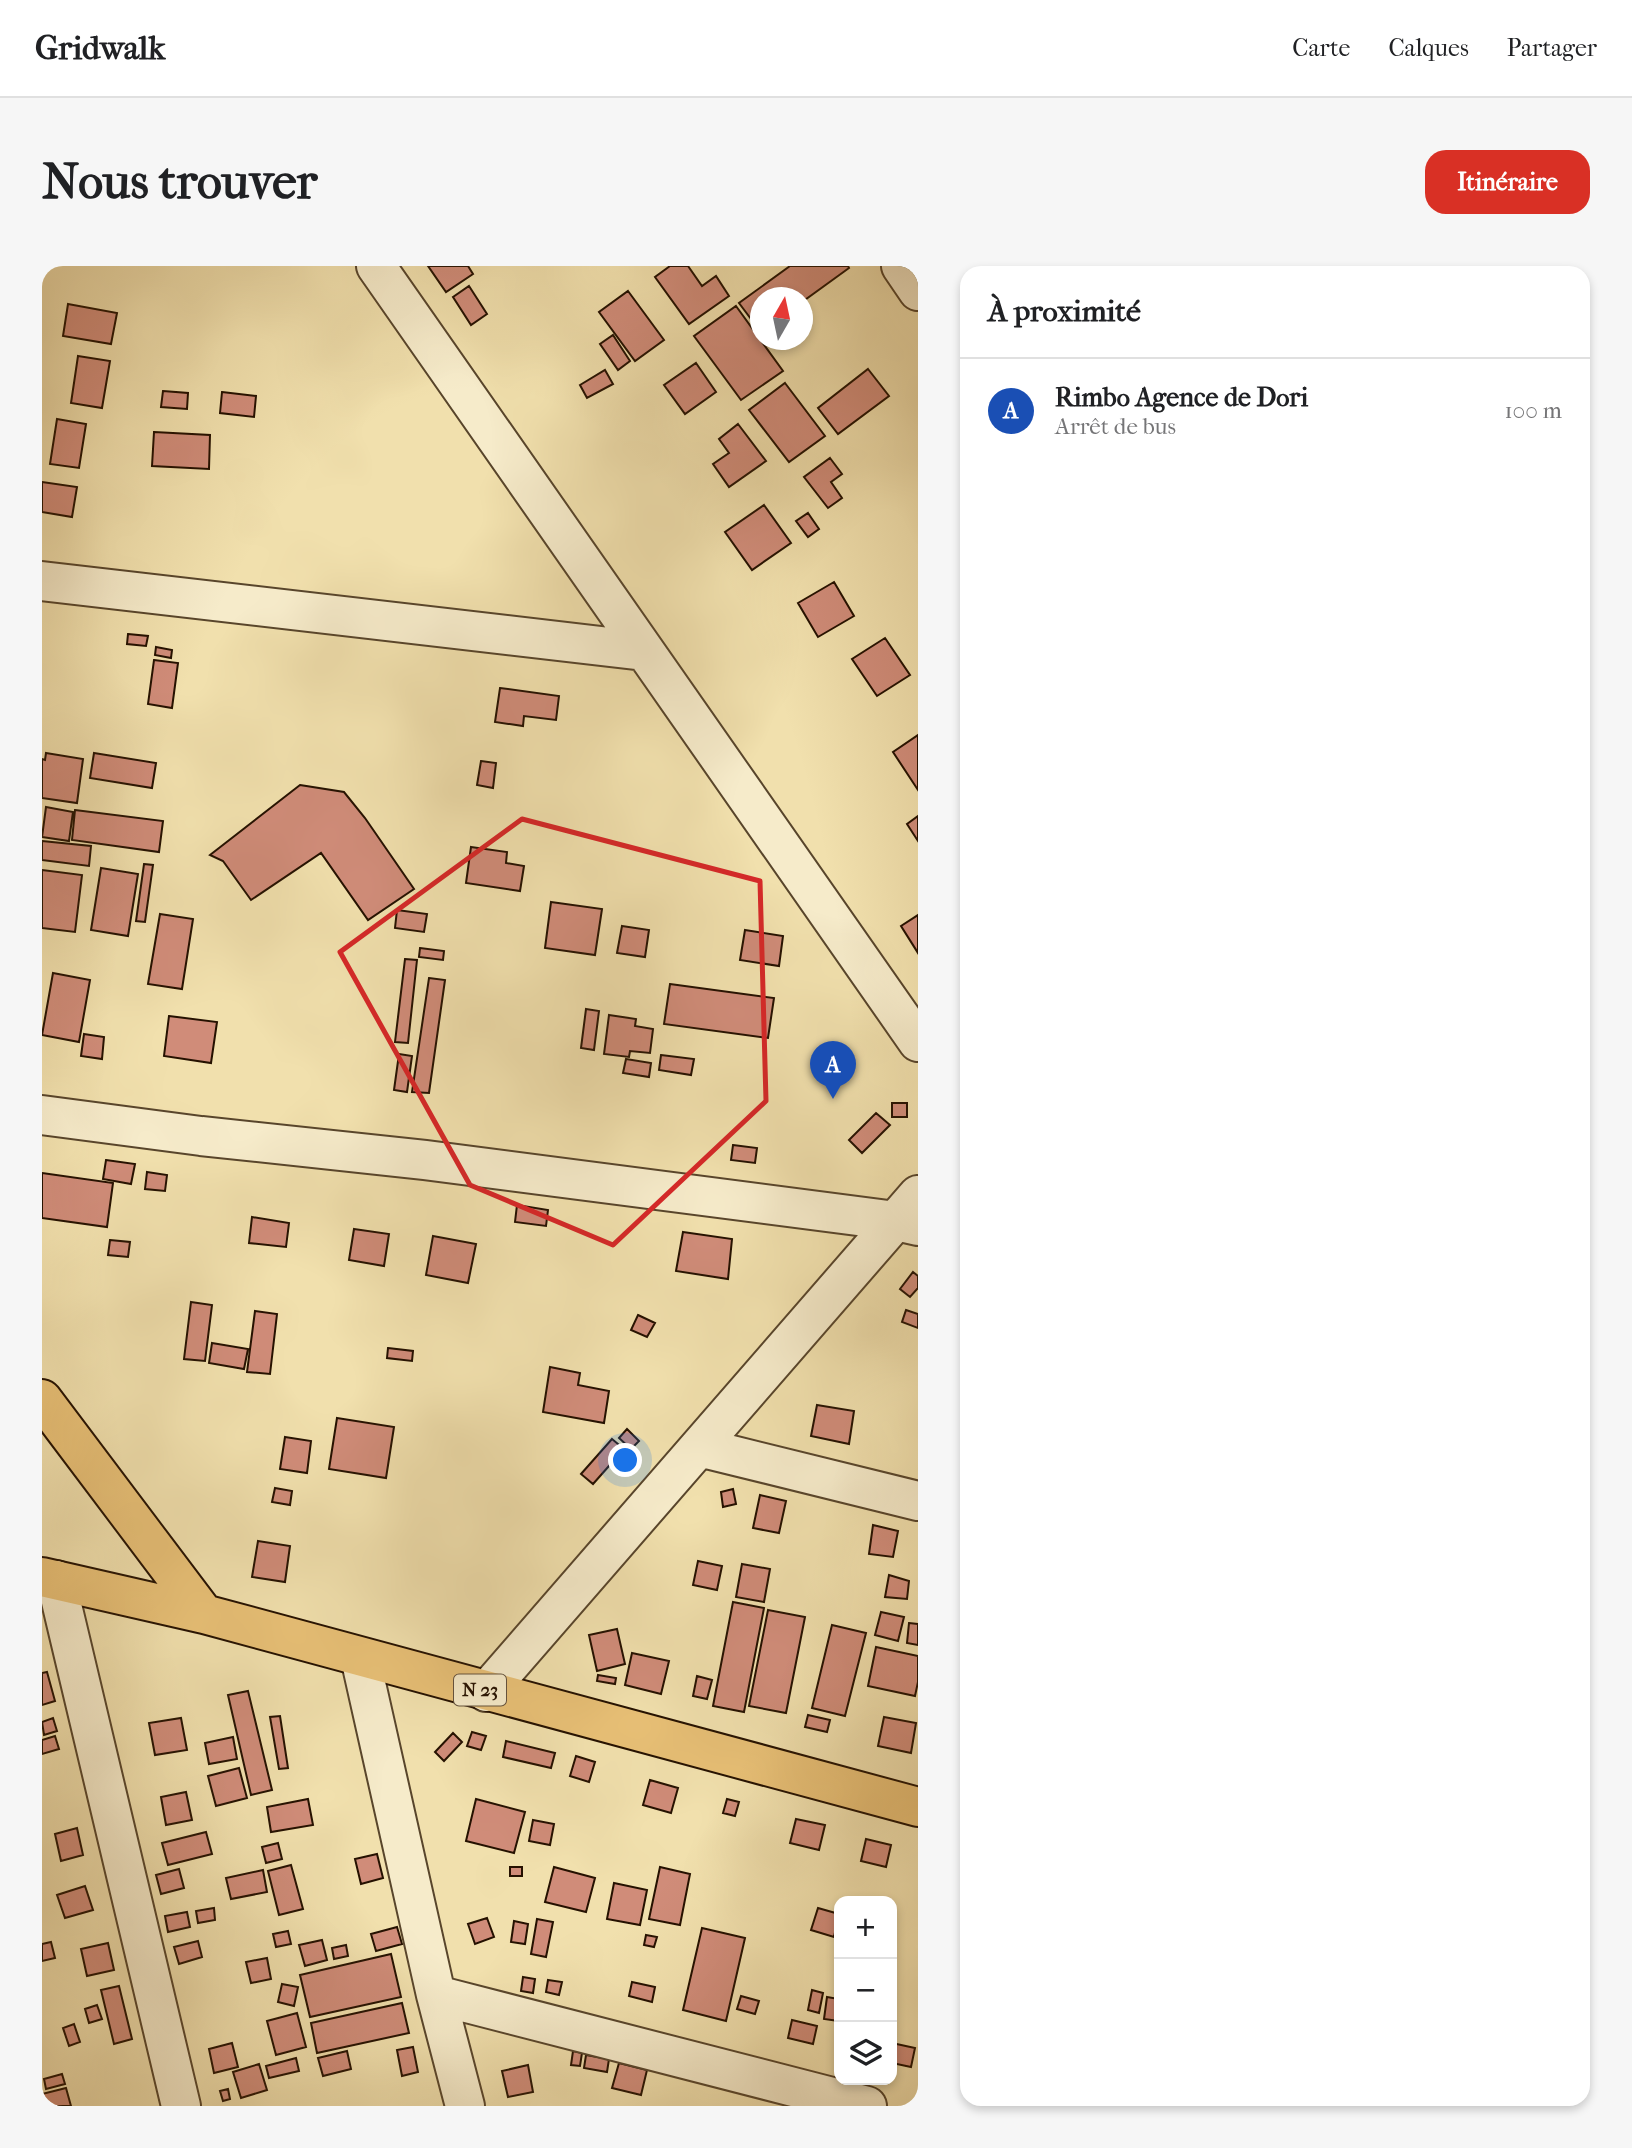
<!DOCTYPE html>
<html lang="fr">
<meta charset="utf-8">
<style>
body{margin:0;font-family:"IM FELL French Canon",serif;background:#f6f6f6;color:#202124}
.controls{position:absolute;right:21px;bottom:21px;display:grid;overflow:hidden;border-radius:14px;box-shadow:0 4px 10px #0003}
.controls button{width:63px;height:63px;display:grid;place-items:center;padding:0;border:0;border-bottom:2px solid #e0e0e0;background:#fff;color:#202124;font:35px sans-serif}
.compass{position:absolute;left:708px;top:21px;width:63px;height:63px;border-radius:50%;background:#fff;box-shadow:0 4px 10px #0003;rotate:9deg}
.you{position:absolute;left:584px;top:1195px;width:24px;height:24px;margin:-18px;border:5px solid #fff;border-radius:50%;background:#1a73e8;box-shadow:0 0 0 10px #1a73e833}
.badge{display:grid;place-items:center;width:46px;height:46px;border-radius:50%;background:#d93025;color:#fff;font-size:23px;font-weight:700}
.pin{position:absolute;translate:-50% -58px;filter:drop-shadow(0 2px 4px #0008)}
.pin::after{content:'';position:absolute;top:37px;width:24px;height:21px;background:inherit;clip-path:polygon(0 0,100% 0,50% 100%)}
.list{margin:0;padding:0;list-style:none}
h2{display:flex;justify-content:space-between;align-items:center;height:91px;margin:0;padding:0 28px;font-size:30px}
h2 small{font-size:23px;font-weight:400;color:#757577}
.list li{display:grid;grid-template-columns:46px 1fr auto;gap:21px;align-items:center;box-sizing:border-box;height:105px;padding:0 28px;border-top:2px solid #e0e0e0}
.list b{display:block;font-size:26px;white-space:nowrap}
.list p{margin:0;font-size:23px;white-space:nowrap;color:#757577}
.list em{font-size:23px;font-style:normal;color:#757577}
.icon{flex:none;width:38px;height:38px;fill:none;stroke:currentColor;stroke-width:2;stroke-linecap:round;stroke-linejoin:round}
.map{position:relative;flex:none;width:876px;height:1840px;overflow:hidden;border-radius:21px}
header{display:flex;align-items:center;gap:42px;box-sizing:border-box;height:98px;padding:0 35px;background:#fff;border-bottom:2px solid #e0e0e0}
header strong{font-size:33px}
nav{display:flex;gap:38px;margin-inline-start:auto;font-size:24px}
.intro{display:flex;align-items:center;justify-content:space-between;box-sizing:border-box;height:168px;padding:0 42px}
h1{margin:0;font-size:49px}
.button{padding:18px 32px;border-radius:21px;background:#d93025;color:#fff;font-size:24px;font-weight:700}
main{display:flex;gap:42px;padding:0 42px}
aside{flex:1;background:#fff;border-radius:21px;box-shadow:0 4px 10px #0003}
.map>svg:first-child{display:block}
</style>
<header>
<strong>Gridwalk</strong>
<nav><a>Carte</a><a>Calques</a><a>Partager</a></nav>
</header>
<div class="intro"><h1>Nous trouver</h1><a class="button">Itinéraire</a></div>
<main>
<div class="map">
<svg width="876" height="1840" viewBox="0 0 876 1840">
<rect width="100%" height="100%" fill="#f1e0ad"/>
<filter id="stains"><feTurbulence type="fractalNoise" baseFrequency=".00286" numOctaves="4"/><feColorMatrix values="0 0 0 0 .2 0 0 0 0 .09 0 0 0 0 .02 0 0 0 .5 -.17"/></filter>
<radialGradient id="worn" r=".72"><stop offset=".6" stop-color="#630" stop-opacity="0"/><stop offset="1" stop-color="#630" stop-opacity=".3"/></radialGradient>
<path fill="#d08c79" stroke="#251100" stroke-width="2" d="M386,0H426L431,8L404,26Z
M628,0H646L660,20L674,10L687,30L647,58L613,11Z
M748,0H806L807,2L760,36V32H718V65L697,37Z
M427,20L445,48L429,59L411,31Z
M586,25L622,74L593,95L557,46Z
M26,38L75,47L69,78L21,70Z
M694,40L741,105L699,134L652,70Z
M571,69L588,95L576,104L558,78Z
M36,90L68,95L60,142L29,137Z
M654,97L674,126L643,148L622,119Z
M826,103L847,130L796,168L776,142Z
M563,104L571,118L545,132L538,119Z
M743,117L783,170L747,196L707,144Z
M121,125L146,127L145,143L119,141Z
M180,126L214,130L212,151L178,147Z
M15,153L44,158L37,202L8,198Z
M696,158L724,195L687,221L671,198L687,187L677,173Z
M112,166L168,169L167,203L110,200Z
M788,192L800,208L789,216L800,232L786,242L762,211Z
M0,216L35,221L30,251L0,246Z
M722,239L749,277L710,304L683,266Z
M766,247L777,263L766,271L754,255Z
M792,316L812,350L776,371L756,337Z
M86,368L106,370L104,380L85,378Z
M843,372L868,409L835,430L810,393Z
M114,381L130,384L129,392L113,389Z
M112,394L136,397L130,442L106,438Z
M458,422L517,430L514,454L482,450L481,460L453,456Z
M876,469V524L851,486Z
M4,487L41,493L35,537L0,532V493L3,494Z
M52,487L114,497L110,522L48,512Z
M439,495L454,497L451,522L435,519Z
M258,519L302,526L323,552L372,623L326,654L279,587L209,634L181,595L168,589Z
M4,541L31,546L27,575L0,571Z
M33,544L121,555L117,586L30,574Z
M876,550V575L865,558Z
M0,575L49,580L47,600L0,594Z
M429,581L465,586L464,597L482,600L478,625L424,617Z
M102,598L111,599L103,656L94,655Z
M59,602L96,608L86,670L49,664Z
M0,604L40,609L33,666L0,662Z
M509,636L560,643L553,689L503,682Z
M355,644L385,648L382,666L353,662Z
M118,648L151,653L140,723L106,718Z
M876,649V687L859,660Z
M580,660L607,664L603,691L575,687Z
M703,664L741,670L737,700L698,694Z
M378,682L402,685L401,694L377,691Z
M363,693L375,694L366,777L353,776Z
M11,707L48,714L37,776L0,769Z
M387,712L403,714L387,827L370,826Z
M628,718L732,732L726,772L622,758Z
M544,743L557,745L552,784L539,782Z
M567,749L594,753L593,760L611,763L608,787L588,785L587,791L562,788Z
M127,750L175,756L169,797L122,790Z
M42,768L62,771L60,793L39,790Z
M357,788L370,790L365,826L352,824Z
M619,789L652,793L649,809L617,804Z
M584,793L609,797L607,811L581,807Z
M850,837H865V851H850Z
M834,847L848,859L820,887L807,874Z
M691,879L715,882L713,897L689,894Z
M64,894L93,898L89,918L61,913Z
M105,906L125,909L123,925L103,923Z
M0,907L71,917L65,961L0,952Z
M475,939L506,944L504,960L473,956Z
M210,951L247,957L244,981L207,977Z
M312,963L347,968L342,1000L307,994Z
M641,966L690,973L686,1013L634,1005Z
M391,970L434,978L426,1017L384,1009Z
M68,974L88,976L86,991L66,989Z
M871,1006L876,1010V1022L868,1031L858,1023Z
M149,1036L170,1039L163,1095L142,1093Z
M864,1044L876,1048V1062L860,1056Z
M213,1045L235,1048L228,1108L205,1106Z
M596,1049L613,1057L605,1071L589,1064Z
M170,1077L206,1083L202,1103L167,1097Z
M346,1082L371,1085L370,1095L345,1092Z
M508,1101L538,1107L536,1119L567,1125L562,1157L501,1146Z
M775,1139L812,1145L807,1178L769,1170Z
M295,1152L352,1161L344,1212L287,1203Z
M585,1163L597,1175L589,1183L577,1172Z
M243,1171L269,1175L265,1207L238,1203Z
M570,1173L582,1183L551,1218L539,1208Z
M233,1222L250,1225L248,1239L230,1236Z
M691,1223L694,1238L681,1241L679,1226Z
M718,1229L744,1235L737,1267L711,1262Z
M831,1259L856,1265L851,1291L827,1288Z
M216,1275L248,1280L243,1316L210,1311Z
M656,1295L680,1300L675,1324L651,1319Z
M700,1298L728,1303L722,1336L694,1331Z
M847,1309L867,1315L865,1333L843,1331Z
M691,1336L722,1342L702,1446L671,1440Z
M726,1344L763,1351L744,1447L707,1440Z
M839,1346L862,1351L856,1375L833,1369Z
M867,1357L876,1358V1379L865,1377Z
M790,1359L824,1367L803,1450L770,1442Z
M575,1363L583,1398L555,1405L547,1369Z
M834,1381L876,1390V1416L873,1430L826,1420Z
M590,1387L627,1395L619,1428L583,1419Z
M5,1406L13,1435L0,1439V1407Z
M556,1409L574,1412L573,1418L555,1415Z
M655,1410L670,1414L665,1433L651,1430Z
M206,1425L230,1524L209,1529L186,1429Z
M766,1449L788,1454L785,1466L763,1461Z
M238,1450L246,1502L237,1503L228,1451Z
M842,1451L874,1457L869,1487L836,1480Z
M11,1452L15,1465L2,1469L0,1456Z
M139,1452L145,1484L113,1489L107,1457Z
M430,1466L444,1470L439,1484L425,1480Z
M411,1467L420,1476L402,1495L393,1486Z
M13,1470L17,1483L0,1488V1474Z
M191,1471L195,1493L167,1498L163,1477Z
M464,1475L513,1487L509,1502L461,1491Z
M534,1490L553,1496L547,1516L528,1510Z
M197,1502L205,1532L174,1540L166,1510Z
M608,1514L636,1522L629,1547L601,1539Z
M144,1526L150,1554L124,1559L119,1531Z
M266,1533L271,1559L229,1566L225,1541Z
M434,1533L483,1546L472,1587L424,1575Z
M685,1533L697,1536L693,1550L681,1547Z
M754,1553L783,1559L777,1584L748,1577Z
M491,1554L512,1558L508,1579L487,1575Z
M35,1562L41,1589L19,1595L13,1568Z
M164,1566L170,1588L126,1599L120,1577Z
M824,1573L849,1579L844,1601L819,1595Z
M236,1577L240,1593L224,1597L220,1581Z
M335,1588L341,1612L319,1618L313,1593Z
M249,1599L261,1643L237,1649L226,1605Z
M468,1601H480V1610H468Z
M512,1601L553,1612L544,1646L503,1636Z
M618,1601L648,1608L638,1659L607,1653Z
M137,1603L142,1622L119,1628L114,1609Z
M221,1604L225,1626L189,1633L184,1612Z
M572,1617L605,1624L598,1659L565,1653Z
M43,1620L51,1644L23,1652L15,1629Z
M172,1642L173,1654L156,1657L154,1645Z
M776,1642L797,1648L792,1671L769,1664Z
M145,1646L148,1661L126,1666L123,1650Z
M445,1652L452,1671L433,1678L426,1658Z
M495,1653L511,1656L504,1691L489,1688Z
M472,1655L486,1658L483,1678L469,1676Z
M355,1661L360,1678L334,1685L329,1668Z
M660,1662L703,1672L684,1755L641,1744Z
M246,1665L249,1678L234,1681L231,1668Z
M604,1669L615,1671L612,1681L602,1679Z
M280,1674L285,1694L263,1700L257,1679Z
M156,1675L160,1691L137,1698L132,1681Z
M9,1676L13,1692L0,1695V1678Z
M66,1677L72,1704L45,1710L39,1683Z
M304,1679L306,1690L292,1693L290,1682Z
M349,1688L359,1731L268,1751L258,1709Z
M225,1692L229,1713L209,1717L204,1696Z
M481,1711L493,1713L491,1727L479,1725Z
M506,1714L520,1716L517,1729L504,1726Z
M590,1716L613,1721L610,1736L587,1730Z
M240,1718L256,1721L252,1740L236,1736Z
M77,1720L90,1773L72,1778L59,1724Z
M770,1724L781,1727L777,1747L766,1744Z
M699,1730L717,1735L713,1748L695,1743Z
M785,1731L797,1733V1755L782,1753Z
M360,1737L367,1767L275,1787L269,1757Z
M55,1739L60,1753L47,1757L43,1743Z
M255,1747L264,1781L234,1789L225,1755Z
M750,1754L775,1760L771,1778L746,1772Z
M32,1758L38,1776L27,1780L21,1762Z
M190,1777L196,1801L172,1807L167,1783Z
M850,1777L873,1782L869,1801L850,1797Z
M371,1781L376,1806L360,1810L355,1784Z
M305,1785L309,1803L281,1810L276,1792Z
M531,1785L540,1787L538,1800L529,1799Z
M544,1789L567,1793L565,1806L542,1802Z
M254,1792L257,1805L227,1812L224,1800Z
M577,1797L605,1804L599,1829L570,1822Z
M217,1798L225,1824L199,1832L191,1806Z
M486,1799L491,1826L466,1831L460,1805Z
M20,1808L23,1818L4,1823L2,1813Z
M24,1822L29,1840H0V1828Z
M186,1823L188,1833L181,1835L178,1825Z"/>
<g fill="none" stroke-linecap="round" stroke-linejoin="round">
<defs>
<path id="minor" d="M334,0L876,776
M859,0L876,25
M0,315L602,385
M0,849L159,870L383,894L854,955L876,960
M657,1181L876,1235
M14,1314L139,1840
M318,1391L394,1729L423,1840
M444,1426L876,929
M394,1729L825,1840"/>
<path id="major" d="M0,1133L162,1348
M0,1311L162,1348L876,1541"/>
</defs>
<use href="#minor" stroke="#58452b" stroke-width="42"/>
<use href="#major" stroke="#251100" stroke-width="42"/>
<use href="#minor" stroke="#f6ebca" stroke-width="38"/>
<use href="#major" stroke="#e8c076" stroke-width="38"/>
</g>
<path fill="none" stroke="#d62828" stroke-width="5" stroke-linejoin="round" d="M480,553L718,615L724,835L571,979L428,919L298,686Z"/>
<g text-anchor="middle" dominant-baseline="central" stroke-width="6" stroke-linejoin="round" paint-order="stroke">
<rect fill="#f6ebca" stroke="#64523d" stroke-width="2" x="412" y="1408.5" width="52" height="31" rx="5"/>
<g font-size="19" font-weight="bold" fill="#251100">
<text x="438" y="1424">N 23</text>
</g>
</g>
<rect width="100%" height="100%" filter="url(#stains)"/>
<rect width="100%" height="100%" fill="url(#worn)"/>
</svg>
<div class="controls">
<button>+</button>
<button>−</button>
<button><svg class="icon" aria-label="layers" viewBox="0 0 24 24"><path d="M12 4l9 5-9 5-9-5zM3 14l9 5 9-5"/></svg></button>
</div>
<svg class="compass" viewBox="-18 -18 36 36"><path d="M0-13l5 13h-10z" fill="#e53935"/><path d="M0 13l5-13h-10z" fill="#757577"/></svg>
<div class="you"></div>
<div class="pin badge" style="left:791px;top:833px;background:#1a4fb4">A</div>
</div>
<aside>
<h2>À proximité<small></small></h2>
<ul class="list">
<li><span class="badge" style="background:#1a4fb4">A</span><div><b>Rimbo Agence de Dori</b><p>Arrêt de bus</p></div><em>100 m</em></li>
</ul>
</aside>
</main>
